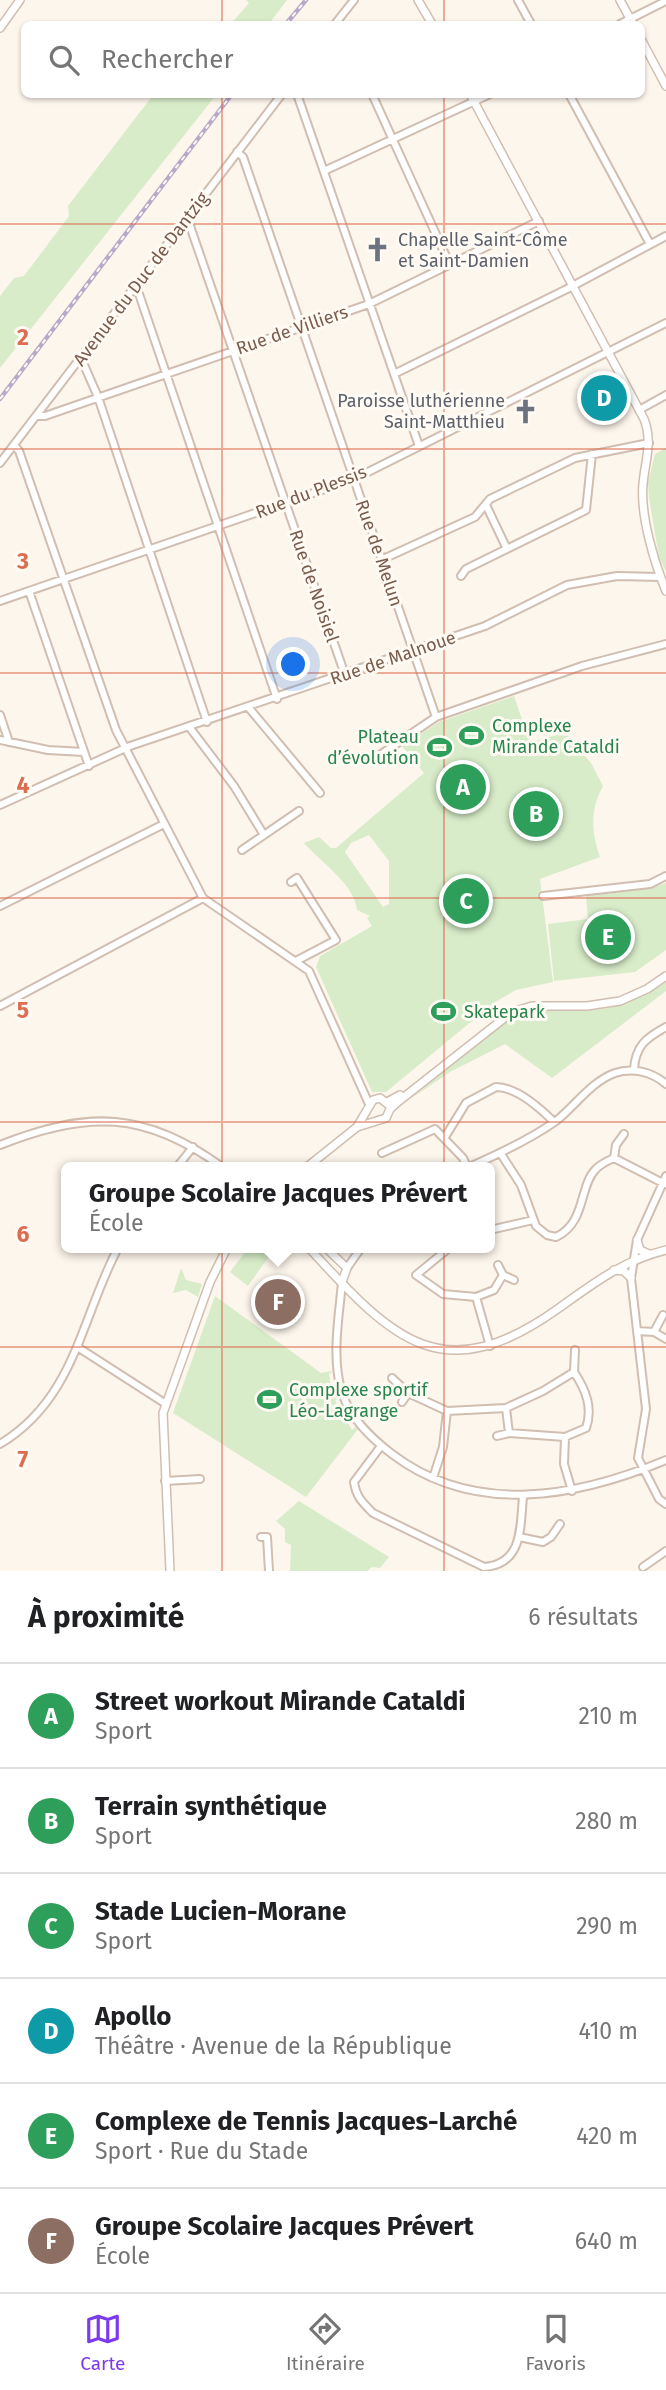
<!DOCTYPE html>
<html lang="fr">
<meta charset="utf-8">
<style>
body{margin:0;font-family:"Fira Sans",sans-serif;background:#f6f6f6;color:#202124}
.you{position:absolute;left:294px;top:665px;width:24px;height:24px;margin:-18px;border:5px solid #fff;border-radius:50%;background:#1a73e8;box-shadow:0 0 0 10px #1a73e833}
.badge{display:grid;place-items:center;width:46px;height:46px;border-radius:50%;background:#7c3aed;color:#fff;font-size:23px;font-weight:700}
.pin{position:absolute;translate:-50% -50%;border:4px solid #fff;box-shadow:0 2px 7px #0006}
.popup{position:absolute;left:61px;top:1162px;width:434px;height:91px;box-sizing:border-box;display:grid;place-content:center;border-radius:10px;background:#fff;filter:drop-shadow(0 2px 5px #0005);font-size:23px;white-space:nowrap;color:#757577}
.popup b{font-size:26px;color:#202124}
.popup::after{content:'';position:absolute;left:50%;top:100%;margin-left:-14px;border:14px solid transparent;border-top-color:#fff}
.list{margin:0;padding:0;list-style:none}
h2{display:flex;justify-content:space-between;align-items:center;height:91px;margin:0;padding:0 28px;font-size:30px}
h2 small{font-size:23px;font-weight:400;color:#757577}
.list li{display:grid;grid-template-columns:46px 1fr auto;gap:21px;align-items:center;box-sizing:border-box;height:105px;padding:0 28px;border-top:2px solid #e0e0e0}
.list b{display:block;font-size:26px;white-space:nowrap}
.list p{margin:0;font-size:23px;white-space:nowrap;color:#757577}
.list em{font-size:23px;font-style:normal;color:#757577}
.icon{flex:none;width:38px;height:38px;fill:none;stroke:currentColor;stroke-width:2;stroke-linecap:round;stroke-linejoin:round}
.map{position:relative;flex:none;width:666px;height:1571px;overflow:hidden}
.search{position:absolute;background:#fff;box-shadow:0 2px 5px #0004;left:21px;right:21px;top:21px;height:77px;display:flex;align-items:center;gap:18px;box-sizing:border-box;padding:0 24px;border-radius:10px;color:#757577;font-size:26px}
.sheet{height:721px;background:#fff}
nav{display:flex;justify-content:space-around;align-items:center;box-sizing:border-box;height:98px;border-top:2px solid #e0e0e0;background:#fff;font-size:19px;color:#757577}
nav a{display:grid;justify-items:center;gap:4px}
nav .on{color:#7c3aed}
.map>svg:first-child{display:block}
</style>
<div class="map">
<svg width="666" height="1571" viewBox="0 0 666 1571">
<rect width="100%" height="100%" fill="#fdf6ec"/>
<path fill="#d8ecc9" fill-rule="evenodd" d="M246,0H287L269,24H231L249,3Z
M153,95H216L0,368V296L14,278L24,276L69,216L68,206Z
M666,448V572L659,557L649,498L648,482L655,454Z
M514,696L530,743L556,735L568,736L591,763L603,786C590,810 591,831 600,857L540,879L553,982L516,990L495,1002L386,1092H372L316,967L320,956L372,926L367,918L370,916L357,910C354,883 321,863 304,843L319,837L331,848H336L424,773L402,746L439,722ZM369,835L389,861V904L383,907L345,852L351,843Z
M666,883V950L635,972L554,981L548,924L588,919L586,895L651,888Z
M666,982V991L552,1078L505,1044L450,1072L409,1100L514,1015C538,1007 564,1011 590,1010C619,1009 642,998 666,982Z
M248,1248H260L270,1255L248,1286L230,1272Z
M181,1268L186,1280L202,1284L198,1297L186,1290L173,1293Z
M215,1296L321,1373L333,1371L329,1374L331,1387L335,1386L336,1390L321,1393L337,1392L339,1398L335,1400L352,1430L356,1427L358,1429L306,1497L173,1413Z
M299,1501L389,1557L380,1568L372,1567L367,1571H290L291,1545L285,1542V1529L276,1521Z"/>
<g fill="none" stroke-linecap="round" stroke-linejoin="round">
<defs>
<path id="minor" d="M518,0L531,24
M335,24L354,0
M620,24L666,1
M297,94L419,446
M372,94L450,265
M569,94L650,244
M237,152L243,157L436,717
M324,171L490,94
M185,221L190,226L345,675
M134,288L139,294L277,699
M81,358L98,397L207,722
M394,374L567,289L666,236
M639,410L666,395
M36,416H45L369,304L539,221
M14,445L19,451L116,730L203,898L309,971L369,1104
M0,463L282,94
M486,505L507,549
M381,560L475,517L490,499L575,458L649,443
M461,576L466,569L586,510L592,454
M29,591L89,766
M0,601L354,479L666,323
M249,708L320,793
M0,715L9,742
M190,728L234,786L264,835
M0,740L48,750L84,752
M377,757L436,717L582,666L666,644
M0,805L130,746L485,626L567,585L617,576L660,577
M242,850L299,811
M291,882L297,878L336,940L296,961
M543,896L650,884L666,876
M0,906L164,824
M0,1006L203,898
M634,1070C635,1046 646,1038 666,1027
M445,1137L466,1103L496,1087C517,1087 540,1108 554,1122
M0,1145C87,1110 146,1111 222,1167
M382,1153L435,1129L463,1158L467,1167
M501,1154L521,1185L536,1226L547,1235L556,1237C586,1223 579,1187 595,1170C600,1164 607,1161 614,1158L616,1145L624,1134
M614,1158L665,1184
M177,1167L193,1147
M469,1167C499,1154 529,1140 556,1121C575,1106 592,1081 615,1073C633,1067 652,1072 666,1084
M666,1176L637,1240L631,1278L646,1409L638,1458L659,1499L666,1504
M490,1230L533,1220
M449,1248L416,1275L443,1294L476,1297L490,1346
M498,1265L503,1275L514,1280
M347,1268L361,1248
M342,1282C339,1318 331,1357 342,1393C351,1419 371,1438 392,1454C475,1517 577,1497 666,1460
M476,1297L494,1290L503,1275
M637,1331L654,1332L666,1339
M654,1332L663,1315
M79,1348L166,1404
M392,1378L408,1393L447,1411
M402,1402L408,1393
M506,1408L509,1433L565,1437L586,1428C593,1408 586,1390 574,1372
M497,1436L509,1433
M565,1437L564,1464L572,1491
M0,1444C75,1399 81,1318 118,1248
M381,1446L354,1482C356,1497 363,1503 373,1513L484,1567C523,1564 520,1528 523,1497
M433,1478L443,1447L447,1411L506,1408L543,1391L574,1372L575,1350
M165,1481L200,1479
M261,1537H267L269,1571
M519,1537L543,1542L551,1537L560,1524
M643,1567L666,1551"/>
<path id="tertiary" d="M418,0L432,24
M620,0L633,24
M0,28L20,0
M642,41L666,86
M470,94L644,419C653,442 645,461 643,484C640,515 654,562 666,591
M387,1102L400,1095
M357,1127L373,1100L380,1098L389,1105
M307,1167L357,1127L386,1118L390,1109L399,1101L512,1012L532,1006H587L620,1001L647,989L666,976
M637,1240L640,1250L649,1254
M309,1248C394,1341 443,1391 559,1308C594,1283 624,1260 666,1250
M326,1248L347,1268L342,1282
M614,1270L624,1271L631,1278
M170,1571L163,1413L210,1282L227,1248"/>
</defs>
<use href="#minor" stroke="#d1beb0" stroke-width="10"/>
<use href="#tertiary" stroke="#d1beb0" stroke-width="10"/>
<use href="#minor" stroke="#fff" stroke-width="6"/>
<use href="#tertiary" stroke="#fff" stroke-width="7"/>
<defs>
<path id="rail" d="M286,24L306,0
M0,399L232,94"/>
</defs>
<use href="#rail" stroke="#b9a8c9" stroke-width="4.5"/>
<use href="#rail" stroke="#fffaf3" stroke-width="2" stroke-dasharray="5" stroke-linecap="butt"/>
</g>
<path fill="none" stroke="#dc6d51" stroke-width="2" stroke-opacity="0.55" d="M222,0V24M444,0V24M222,94V1571M444,94V1571M0,224H666M0,449H666M0,673H666M0,898H666M0,1122H666M0,1347H666"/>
<defs>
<symbol id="church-bare" viewBox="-9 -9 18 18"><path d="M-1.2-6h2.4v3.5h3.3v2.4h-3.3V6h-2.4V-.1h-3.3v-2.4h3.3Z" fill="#6b7280" stroke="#fffaf3" stroke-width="2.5" paint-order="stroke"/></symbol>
<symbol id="stadium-bare" viewBox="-9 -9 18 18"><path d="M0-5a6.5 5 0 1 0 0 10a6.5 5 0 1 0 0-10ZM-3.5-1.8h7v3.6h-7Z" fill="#2e9e5b" stroke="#fffaf3" stroke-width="2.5" paint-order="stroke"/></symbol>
</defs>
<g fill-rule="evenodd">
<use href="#church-bare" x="360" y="232" width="35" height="35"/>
<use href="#church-bare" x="508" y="394" width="35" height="35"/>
<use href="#stadium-bare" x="454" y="718" width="35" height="35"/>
<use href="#stadium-bare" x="422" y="730" width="35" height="35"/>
<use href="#stadium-bare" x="426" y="994" width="35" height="35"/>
<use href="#stadium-bare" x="252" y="1382" width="35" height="35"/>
</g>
<g text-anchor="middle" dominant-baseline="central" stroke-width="6" stroke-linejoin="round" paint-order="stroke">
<g font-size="18" fill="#5b616d" stroke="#fffaf3" text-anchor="start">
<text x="398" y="240">Chapelle Saint-Côme<tspan x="398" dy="21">et Saint-Damien</tspan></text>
<text x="505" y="401" text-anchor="end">Paroisse luthérienne<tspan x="505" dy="21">Saint-Matthieu</tspan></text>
</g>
<g font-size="18" fill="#7a5c4d" stroke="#fffaf3">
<text transform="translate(141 279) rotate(-53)">Avenue du Duc de Dantzig</text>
<text transform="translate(292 330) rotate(-19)">Rue de Villiers</text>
<text transform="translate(311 492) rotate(-21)">Rue du Plessis</text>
<text transform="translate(379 553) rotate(71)">Rue de Melun</text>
<text transform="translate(314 586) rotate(71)">Rue de Noisiel</text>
<text transform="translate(393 658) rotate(-19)">Rue de Malnoue</text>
</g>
<g font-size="18" fill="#27864d" stroke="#fffaf3" text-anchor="start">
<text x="492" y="726">Complexe<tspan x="492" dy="21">Mirande Cataldi</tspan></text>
<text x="419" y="737" text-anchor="end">Plateau<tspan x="419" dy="21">d’évolution</tspan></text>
<text x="464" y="1012">Skatepark</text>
<text x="289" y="1390">Complexe sportif<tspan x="289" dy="21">Léo-Lagrange</tspan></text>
</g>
</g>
<g font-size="23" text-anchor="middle" font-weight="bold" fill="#dc6d51" stroke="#fffaf3" stroke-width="6" stroke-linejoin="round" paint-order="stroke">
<text x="23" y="345">2</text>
<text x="23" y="569">3</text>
<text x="23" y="793">4</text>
<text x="23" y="1018">5</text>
<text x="23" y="1242">6</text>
<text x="23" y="1467">7</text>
</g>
</svg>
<div class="you"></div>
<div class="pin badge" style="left:463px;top:787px;background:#2e9e5b">A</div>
<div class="pin badge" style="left:536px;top:814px;background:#2e9e5b">B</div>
<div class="pin badge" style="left:466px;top:901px;background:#2e9e5b">C</div>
<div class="pin badge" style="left:604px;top:398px;background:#0f9aa8">D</div>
<div class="pin badge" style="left:608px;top:937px;background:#2e9e5b">E</div>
<div class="pin badge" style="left:278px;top:1302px;background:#8d6e63">F</div>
<div class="popup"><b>Groupe Scolaire Jacques Prévert</b>École</div>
<div class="search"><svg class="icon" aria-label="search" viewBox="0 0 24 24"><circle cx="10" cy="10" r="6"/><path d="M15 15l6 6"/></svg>Rechercher</div>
</div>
<section class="sheet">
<h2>À proximité<small>6 résultats</small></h2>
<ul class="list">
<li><span class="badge" style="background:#2e9e5b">A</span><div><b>Street workout Mirande Cataldi</b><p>Sport</p></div><em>210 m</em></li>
<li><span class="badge" style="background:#2e9e5b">B</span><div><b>Terrain synthétique</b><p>Sport</p></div><em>280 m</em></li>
<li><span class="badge" style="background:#2e9e5b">C</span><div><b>Stade Lucien-Morane</b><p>Sport</p></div><em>290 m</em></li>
<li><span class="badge" style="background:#0f9aa8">D</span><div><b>Apollo</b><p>Théâtre · Avenue de la République</p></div><em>410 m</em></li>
<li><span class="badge" style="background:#2e9e5b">E</span><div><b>Complexe de Tennis Jacques-Larché</b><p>Sport · Rue du Stade</p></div><em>420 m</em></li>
<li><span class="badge" style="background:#8d6e63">F</span><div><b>Groupe Scolaire Jacques Prévert</b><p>École</p></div><em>640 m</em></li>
</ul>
</section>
<nav>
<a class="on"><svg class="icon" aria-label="map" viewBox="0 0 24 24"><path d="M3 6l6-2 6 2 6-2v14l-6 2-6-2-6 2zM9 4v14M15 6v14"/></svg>Carte</a>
<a><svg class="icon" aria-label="directions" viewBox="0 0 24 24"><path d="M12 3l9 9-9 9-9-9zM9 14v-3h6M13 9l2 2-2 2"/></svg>Itinéraire</a>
<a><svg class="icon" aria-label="saved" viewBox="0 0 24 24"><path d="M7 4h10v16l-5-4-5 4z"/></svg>Favoris</a>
</nav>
